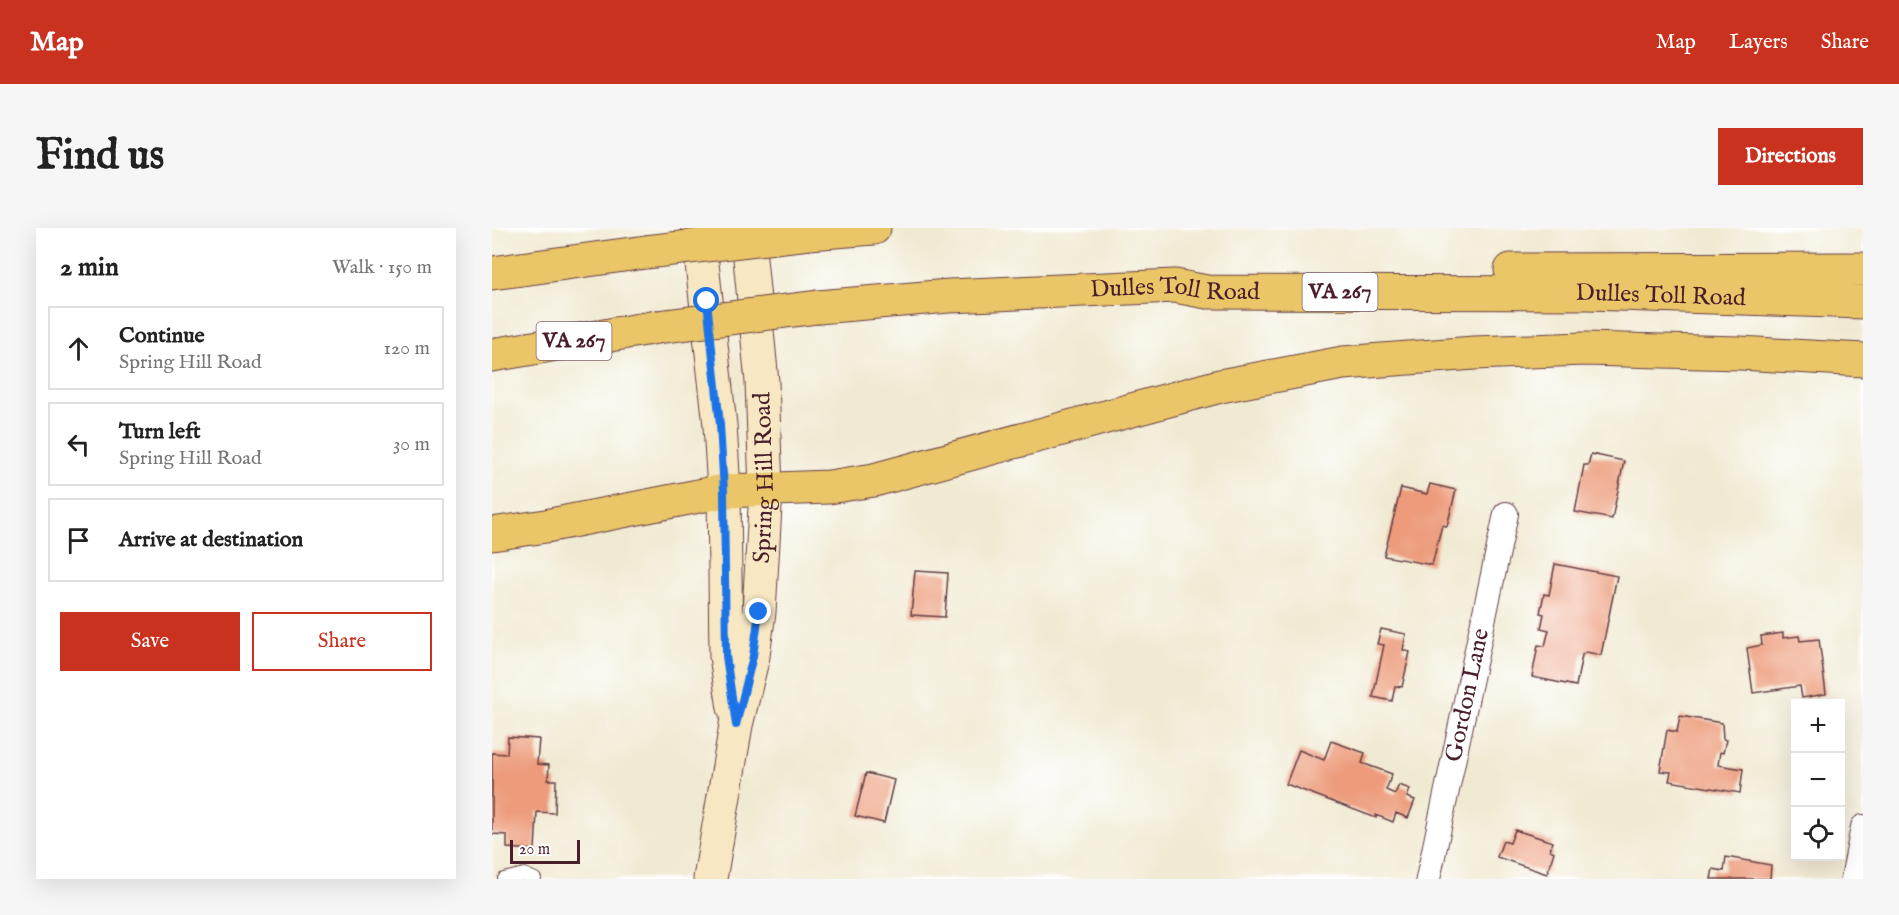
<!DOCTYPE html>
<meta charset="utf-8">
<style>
body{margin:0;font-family:"IM FELL English",serif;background:#f6f6f6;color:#222}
.controls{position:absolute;right:18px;bottom:18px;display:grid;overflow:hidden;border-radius:0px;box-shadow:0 6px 24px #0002}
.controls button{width:54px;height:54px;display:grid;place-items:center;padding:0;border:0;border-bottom:2px solid #e0e0e0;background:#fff;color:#222;font:30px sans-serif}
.scale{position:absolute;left:18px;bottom:15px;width:70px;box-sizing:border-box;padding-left:6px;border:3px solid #4a1f2b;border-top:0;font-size:16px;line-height:21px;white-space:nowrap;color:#4a1f2b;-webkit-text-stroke:4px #fff;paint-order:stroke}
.stop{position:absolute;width:18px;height:18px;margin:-14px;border:4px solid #1a73e8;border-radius:50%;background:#fff}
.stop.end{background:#1a73e8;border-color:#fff;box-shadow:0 2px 6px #0008}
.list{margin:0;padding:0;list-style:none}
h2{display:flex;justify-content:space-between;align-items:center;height:78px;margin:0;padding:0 24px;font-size:26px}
h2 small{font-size:20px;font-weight:400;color:#767676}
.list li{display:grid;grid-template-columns:39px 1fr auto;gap:18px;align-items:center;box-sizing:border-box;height:84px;margin:0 12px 12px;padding:0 12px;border:2px solid #e0e0e0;border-radius:0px}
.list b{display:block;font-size:22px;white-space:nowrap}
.list p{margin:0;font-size:20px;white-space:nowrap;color:#767676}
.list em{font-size:20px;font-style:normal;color:#767676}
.actions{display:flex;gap:12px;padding:18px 24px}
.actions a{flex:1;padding:14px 0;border:2px solid #c8321e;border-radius:0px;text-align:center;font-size:21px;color:#c8321e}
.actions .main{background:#c8321e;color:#fff}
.icon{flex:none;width:33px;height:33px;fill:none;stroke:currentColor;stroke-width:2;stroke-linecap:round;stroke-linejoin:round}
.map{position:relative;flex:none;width:1371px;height:651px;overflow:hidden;border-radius:0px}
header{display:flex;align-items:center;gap:36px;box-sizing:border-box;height:84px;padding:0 30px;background:#c8321e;color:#fff}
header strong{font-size:28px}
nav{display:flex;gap:33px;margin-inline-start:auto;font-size:21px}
.intro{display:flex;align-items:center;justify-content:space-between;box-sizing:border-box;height:144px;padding:0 36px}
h1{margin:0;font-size:42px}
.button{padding:15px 27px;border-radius:0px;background:#c8321e;color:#fff;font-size:21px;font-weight:700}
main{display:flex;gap:36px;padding:0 36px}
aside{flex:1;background:#fff;border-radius:0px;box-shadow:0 6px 24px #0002}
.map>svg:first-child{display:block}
</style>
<header>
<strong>Map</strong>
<nav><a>Map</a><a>Layers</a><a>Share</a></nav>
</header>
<div class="intro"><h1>Find us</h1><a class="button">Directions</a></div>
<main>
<aside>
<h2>2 min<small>Walk · 150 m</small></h2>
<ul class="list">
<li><svg class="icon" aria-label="ahead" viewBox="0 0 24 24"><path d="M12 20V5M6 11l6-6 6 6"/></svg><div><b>Continue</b><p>Spring Hill Road</p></div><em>120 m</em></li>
<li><svg class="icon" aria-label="left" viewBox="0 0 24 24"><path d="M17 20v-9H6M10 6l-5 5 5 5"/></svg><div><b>Turn left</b><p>Spring Hill Road</p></div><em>30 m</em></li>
<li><svg class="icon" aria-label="arrive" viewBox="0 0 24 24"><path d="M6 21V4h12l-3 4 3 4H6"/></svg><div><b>Arrive at destination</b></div></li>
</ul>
<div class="actions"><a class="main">Save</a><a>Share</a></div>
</aside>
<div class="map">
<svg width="1371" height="651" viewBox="0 0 1371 651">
<rect width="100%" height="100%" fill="#fff"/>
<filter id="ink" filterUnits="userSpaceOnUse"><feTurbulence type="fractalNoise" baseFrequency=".0167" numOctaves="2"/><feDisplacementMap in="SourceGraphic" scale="12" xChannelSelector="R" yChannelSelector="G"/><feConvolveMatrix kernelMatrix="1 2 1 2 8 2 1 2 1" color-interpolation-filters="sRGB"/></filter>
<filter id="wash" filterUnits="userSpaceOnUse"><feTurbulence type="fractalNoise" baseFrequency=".008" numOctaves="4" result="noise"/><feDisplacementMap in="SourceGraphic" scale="24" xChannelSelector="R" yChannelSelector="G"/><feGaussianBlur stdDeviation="1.35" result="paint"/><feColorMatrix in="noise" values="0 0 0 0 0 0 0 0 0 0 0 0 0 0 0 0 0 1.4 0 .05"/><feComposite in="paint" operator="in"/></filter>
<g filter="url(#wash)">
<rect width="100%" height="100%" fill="#f1ead3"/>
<g id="blocks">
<path fill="#ed9b7a" d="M1099,226L1132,233L1120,291L1083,284L1092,237H1096Z
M938,256L964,262L955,298L950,297L940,337L892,328L909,260L935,266Z
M1063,336L1125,348L1109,427L1094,424L1090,427L1084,458L1040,449L1046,417L1053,418L1057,402L1049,400L1052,386L1048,385L1052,366L1057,367Z
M423,343L456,345L453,389L419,387Z
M889,401L914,406L911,422L918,424L910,459L903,458L900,473L881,469L892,417L885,416Z
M1291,405V410L1307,408L1308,413L1327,411L1334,466L1310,470L1308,458L1261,465L1255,420L1270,417L1269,408Z
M1188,488L1230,495L1231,511L1234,512L1231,525L1228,524L1226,537L1251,541L1248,565L1177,553L1179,544L1168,543L1175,502L1185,504Z
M16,509L47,511L45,536L57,537L56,552H64L63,585L45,584L43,622L15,620V607L0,606V525L15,526Z
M839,513L873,525L870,535L900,546L894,562L903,566L907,557L918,561L915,569L923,572L916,590L904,585L901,594L884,587V590L794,556L807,522L832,532Z
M374,545L402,552L392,595L363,588Z
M1023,602L1061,614L1058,622L1062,624L1055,646L1005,629L1011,613L1018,615Z
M1234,629L1279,637L1278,651H1219L1221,641L1232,643Z"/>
</g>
</g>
<g filter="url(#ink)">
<use href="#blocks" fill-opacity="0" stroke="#633d44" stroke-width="1.5"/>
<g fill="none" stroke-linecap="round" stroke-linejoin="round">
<defs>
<path id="service" d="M12,651L32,646L43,651"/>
<g id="minor">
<path id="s1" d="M936,651L1014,286"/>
<path d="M1361,651L1371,599"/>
</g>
<g id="secondary">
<path d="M206,0L228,197L232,263L234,428L242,480"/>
<path id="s2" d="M218,651L244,497L261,428L267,384L274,262L270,154L255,0"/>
</g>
<g id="motorway">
<path d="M317,5L382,0"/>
<path d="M1019,42L1371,41"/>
<path d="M0,45L154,24"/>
<path id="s3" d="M326,79L457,68L683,58L715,64L1096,65L1371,74"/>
<path d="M0,127L165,99"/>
<path d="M0,306L54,298L232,263L337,259L382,252L728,158L851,135L982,125L1092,121L1248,125L1371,132"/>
</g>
</defs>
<use href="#service" stroke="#633d44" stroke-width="14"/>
<use href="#minor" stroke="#633d44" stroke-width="26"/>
<use href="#secondary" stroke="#633d44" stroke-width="35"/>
<use href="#motorway" stroke="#633d44" stroke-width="35"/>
<use href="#service" stroke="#fff" stroke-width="12"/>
<use href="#minor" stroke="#fff" stroke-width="24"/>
<use href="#secondary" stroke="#f7e8c3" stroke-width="33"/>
<use href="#motorway" stroke="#ebc669" stroke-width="33"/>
<defs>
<path id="motorway-bridge" d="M154,24L317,5
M165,99L326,79"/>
</defs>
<use href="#motorway-bridge" stroke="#633d44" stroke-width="35" stroke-linecap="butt"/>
<use href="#motorway-bridge" stroke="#ebc669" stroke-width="33"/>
</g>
</g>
<g fill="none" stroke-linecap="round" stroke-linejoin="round" filter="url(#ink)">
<path stroke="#1a73e8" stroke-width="8" d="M215,73L228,197L232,263L234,428L244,497L261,428L267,384"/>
</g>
<g text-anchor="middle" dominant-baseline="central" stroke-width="6" stroke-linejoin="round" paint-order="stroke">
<g fill="#fff" stroke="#80626b" stroke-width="1.5">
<rect x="810.5" y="45" width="75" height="38" rx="4.5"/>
<rect x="44.5" y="94" width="75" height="38" rx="4.5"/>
</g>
<g font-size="22" font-weight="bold" fill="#4a1f2b">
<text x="848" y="64">VA 267</text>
<text x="82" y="113">VA 267</text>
</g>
<g font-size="24" fill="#4a1f2b" stroke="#fff">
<text stroke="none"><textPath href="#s3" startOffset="358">Dulles Toll Road</textPath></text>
<text stroke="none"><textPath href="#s3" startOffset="844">Dulles Toll Road</textPath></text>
<text stroke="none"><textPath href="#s2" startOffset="406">Spring Hill Road</textPath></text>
<text stroke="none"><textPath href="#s1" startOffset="188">Gordon Lane</textPath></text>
</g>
</g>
</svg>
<div class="controls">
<button>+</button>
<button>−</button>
<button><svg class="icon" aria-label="locate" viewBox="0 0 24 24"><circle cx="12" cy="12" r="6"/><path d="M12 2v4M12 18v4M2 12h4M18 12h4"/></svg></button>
</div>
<div class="scale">20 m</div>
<div class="stop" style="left:215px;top:73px"></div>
<div class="stop end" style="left:267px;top:384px"></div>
</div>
</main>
